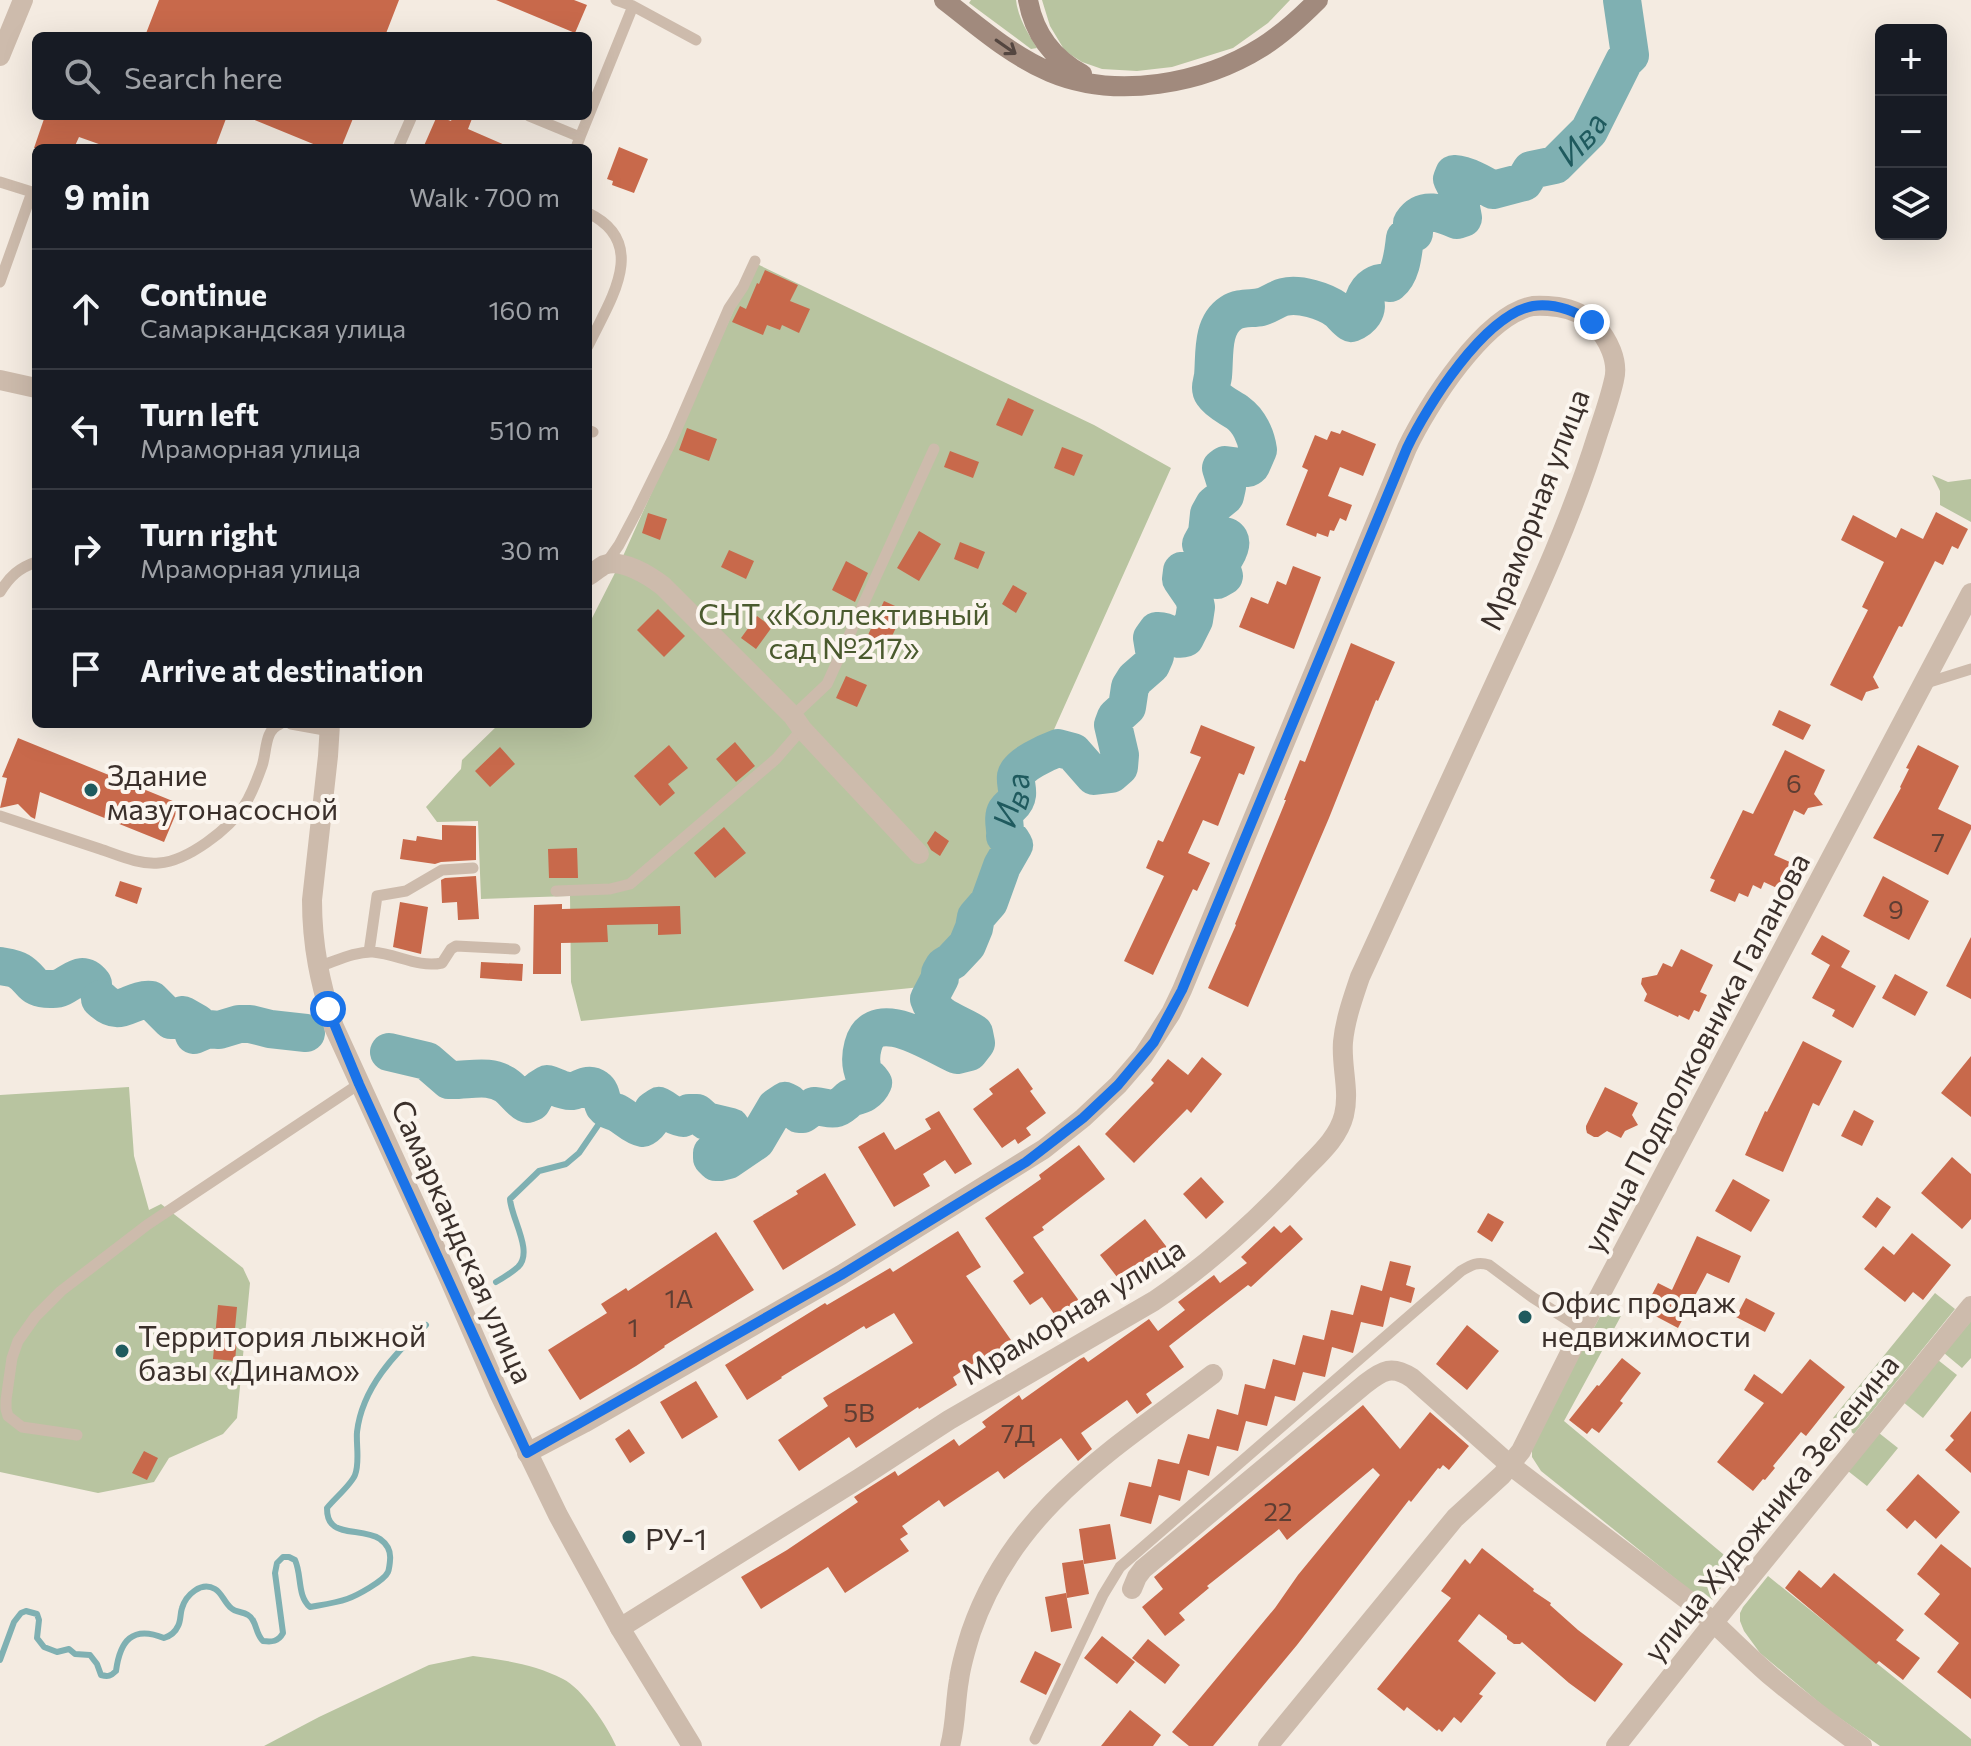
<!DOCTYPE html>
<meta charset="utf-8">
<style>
body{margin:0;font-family:Commissioner,sans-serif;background:#20242c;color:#f1f3f6}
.controls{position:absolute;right:24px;top:24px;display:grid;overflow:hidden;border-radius:12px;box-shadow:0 8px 32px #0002}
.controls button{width:72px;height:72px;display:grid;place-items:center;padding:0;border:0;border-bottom:2px solid #363941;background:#171b24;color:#f1f3f6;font:40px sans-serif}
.stop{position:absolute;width:24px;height:24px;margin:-18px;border:6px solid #1a73e8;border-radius:50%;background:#fff}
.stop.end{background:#1a73e8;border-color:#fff;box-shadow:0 2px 8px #0008}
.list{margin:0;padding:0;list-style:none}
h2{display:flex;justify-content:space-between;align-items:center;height:104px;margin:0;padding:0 32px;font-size:34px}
h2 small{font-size:26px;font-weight:400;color:#9ea1a6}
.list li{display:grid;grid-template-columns:52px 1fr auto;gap:24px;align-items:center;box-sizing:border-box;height:120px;padding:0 32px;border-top:2px solid #363941}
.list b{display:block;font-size:30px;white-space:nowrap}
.list p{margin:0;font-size:26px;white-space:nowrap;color:#9ea1a6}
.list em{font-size:26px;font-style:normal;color:#9ea1a6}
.icon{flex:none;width:44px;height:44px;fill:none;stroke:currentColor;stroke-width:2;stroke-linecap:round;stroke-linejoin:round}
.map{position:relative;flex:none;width:1971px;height:1746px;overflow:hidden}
.search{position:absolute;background:#171b24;box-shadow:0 8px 32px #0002;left:32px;top:32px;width:560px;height:88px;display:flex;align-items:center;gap:20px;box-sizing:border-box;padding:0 28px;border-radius:12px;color:#9ea1a6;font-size:30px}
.panel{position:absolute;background:#171b24;box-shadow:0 8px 32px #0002;left:32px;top:144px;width:560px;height:584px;border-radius:12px}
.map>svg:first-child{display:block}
</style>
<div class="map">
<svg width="1971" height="1746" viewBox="0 0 1971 1746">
<rect width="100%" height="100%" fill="#f4ebe1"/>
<path fill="#b8c4a0" d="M971,0H1016C1018,18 1028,33 1037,48L1031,49L969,3Z
M1042,0H1290L1268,23L1233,48L1172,67L1137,71L1102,69L1082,62L1065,51L1050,26Z
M757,264L1094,425L1171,468L1052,734L931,986L581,1021L571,982L570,896L481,899L478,821L437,822L426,807L461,769L462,760L499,724H588V626L619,565L736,305Z
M1932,475L1948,482L1971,479V522L1940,505V491Z
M129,1087L134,1156L149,1210L161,1204L243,1268L250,1283L237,1418L223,1434L169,1458L154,1482L98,1493L0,1472V1095Z
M1935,1293L1955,1309L1854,1434L1833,1418Z
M1605,1307L1621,1316L1564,1421L1723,1554L1726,1556L1728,1553L1740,1563L1708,1605L1541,1471L1532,1457V1444Z
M1971,1321V1358L1962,1368L1944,1353Z
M1938,1360L1957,1375L1923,1418L1903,1402Z
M1879,1433L1898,1448L1867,1486L1848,1471Z
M1768,1576L1971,1739V1746H1880L1828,1710L1760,1653L1744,1631L1740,1621V1613L1743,1607Z
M473,1656C504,1660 535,1664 563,1679C582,1688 608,1727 616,1746H264L319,1717L429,1665Z"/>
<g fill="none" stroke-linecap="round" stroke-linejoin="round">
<path stroke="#7fb0b2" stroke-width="6" d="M496,1282C503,1278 511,1273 518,1267C534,1252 511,1218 510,1199L539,1171L566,1164L579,1153L603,1118L615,1112
M0,1660L14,1622L21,1613L26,1611L37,1614L39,1620L37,1638L44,1647L57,1652L69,1649L75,1654L90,1655L97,1664L101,1675C108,1677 111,1676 116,1671C120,1641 132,1625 164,1638C170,1636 175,1633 178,1626C181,1621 180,1614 182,1608C186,1595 201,1581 215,1589C222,1593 224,1602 231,1608C236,1613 242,1611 248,1615C257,1620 255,1634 263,1641C272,1642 278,1642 283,1633L275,1573L277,1563L283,1557H289L295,1560C302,1575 297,1596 310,1607C321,1605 336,1603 347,1599C356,1596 384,1581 388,1572C389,1570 390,1562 390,1560C391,1551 387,1544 380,1539C366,1530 342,1534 333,1525C328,1521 327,1514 327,1508C334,1499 351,1485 355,1475C360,1463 356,1445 357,1432C362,1388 395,1353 426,1325"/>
<g stroke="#7fb0b2" stroke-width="38">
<path d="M0,966C6,967 15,968 19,971C34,980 29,990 53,989C70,989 79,966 93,984"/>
<path d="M100,999C121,1020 129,998 151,1000L171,1020H177L183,1015L197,1023L192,1029L194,1035L208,1029L219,1030L239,1024H250L270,1029L306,1033"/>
<path id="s1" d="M389,1052L427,1061L449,1080C468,1081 490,1073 507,1086C515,1092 518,1099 527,1104L532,1102L539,1089L547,1084C555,1086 563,1092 572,1091C580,1090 588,1082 596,1088C602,1092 601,1100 604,1106C608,1111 609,1110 615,1112C625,1116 632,1126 643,1128C651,1123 652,1119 653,1110L659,1106C671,1112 669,1115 683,1118L689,1113H697L706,1121L731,1127C734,1144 722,1144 712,1153V1158L716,1162H720L728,1160L756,1141L776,1107L785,1101L789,1103L799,1114H803L814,1106C833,1108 834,1114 850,1098C860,1095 868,1094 873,1083L870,1079L865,1077C860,1066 860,1057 863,1046C874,1003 935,1046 957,1055L969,1052L976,1043L974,1033C959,1023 935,1018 929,999L940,978V973L944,966L952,961L967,945L974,928L976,917L989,902L1002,866L1014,845L1011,840L1005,836C1006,829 1002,818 1006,811C1010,805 1016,804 1017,795C1018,789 1015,783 1016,776C1018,765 1047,752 1058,748L1073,752L1094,776L1111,774L1119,767L1120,755L1113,725L1116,717L1127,707L1130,687L1135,679L1151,665L1155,656L1152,638L1157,631C1171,630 1173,642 1185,638L1194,620L1196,607L1194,598L1181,579L1182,571L1191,570L1217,580L1224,576L1220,563C1225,558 1240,536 1221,536C1216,537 1211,544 1203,546L1201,544L1207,533L1209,514L1214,505L1225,496L1227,487L1221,468L1225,465L1248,468L1251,466L1258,450C1256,436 1249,421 1238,413C1230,407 1219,403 1213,394C1209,388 1212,383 1213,376C1215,356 1211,326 1231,313C1240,307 1251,309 1261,307C1269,305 1276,299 1284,297C1299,293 1325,301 1337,310C1342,314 1345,319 1351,323C1361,319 1370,310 1364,299C1368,287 1377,281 1390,283C1402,273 1403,253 1405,238L1414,233L1412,223C1423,206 1441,213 1457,220L1463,218L1458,191L1452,179L1454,174C1467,175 1481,183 1493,190L1524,182L1531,170L1555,165L1589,131L1624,61L1630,55L1622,0"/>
</g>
</g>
<path fill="#c8694b" d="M159,0H399L385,36H145Z
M496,0H574L587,5L575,33Z
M45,116H227L215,148H110L79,137L74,148H34Z
M245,116H354L341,148H323Z
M437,116L451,121L453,116H473L468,129L512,148H423Z
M619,147L648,159L634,193L612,185L613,181L607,179Z
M765,270L798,285L790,301L810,309L799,333L782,325L780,330L767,325L763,335L732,322L740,306L746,309L757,283L759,284Z
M1008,398L1034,410L1022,436L996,425Z
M687,428L717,439L709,461L679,450Z
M1342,430L1376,444L1363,476L1340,467L1328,496L1352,505L1346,521L1340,518L1334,531L1330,530L1328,537L1317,533L1316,537L1286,525L1308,470L1302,467L1315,435L1327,440L1331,431L1340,434Z
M1062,447L1083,455L1074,476L1054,468Z
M950,451L979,462L973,478L944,467Z
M1936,512L1968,529L1958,549L1952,546L1943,565L1935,561L1902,627L1899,626L1873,677L1879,688L1866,692L1862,701L1830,685L1868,610L1862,607L1884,562L1841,540L1853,515L1896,538L1901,528L1923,539Z
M648,513L667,519L660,540L642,533Z
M919,531L941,544L919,581L897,568Z
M960,542L985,552L978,569L954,559Z
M729,550L754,561L746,579L721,567Z
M846,561L868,573L855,602L832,590Z
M1293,566L1321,577L1294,649L1239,627L1251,597L1268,604L1277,581L1286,585Z
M1013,585L1027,593L1016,613L1002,604Z
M884,601L904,610L888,645L868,635Z
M658,609L685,636L664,657L637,630Z
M757,616L772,627L756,649L741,638Z
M1351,643L1395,662L1378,701L1376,700L1329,818L1248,1007L1208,988L1236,925L1235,924L1286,800H1284L1300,760L1305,762Z
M846,676L867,685L857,707L836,698Z
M1779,710L1811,725L1803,740L1772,725Z
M1201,725L1255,747L1244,775L1239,773L1218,826L1203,820L1188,853L1210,863L1197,891L1193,889L1153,975L1124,961L1164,876L1146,868L1158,840L1163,842L1201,757L1190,753Z
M18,738L180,804L164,842L40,792L35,819L31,817L18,804L0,808L7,778L2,777Z
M735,742L755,766L736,782L716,759Z
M669,745L688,768L668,784L675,793L660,806L634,776Z
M1918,745L1959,766L1938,809L1971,825V829L1948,875L1873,838L1901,788L1900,787L1909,769L1906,768Z
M500,747L515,764L490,787L475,771Z
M1785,750L1825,770L1814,794L1823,805L1808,808L1804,815L1794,810L1774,855L1792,863L1781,890L1764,882L1761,889L1753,885L1748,897L1739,893L1735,902L1710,891L1715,880L1710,878L1743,810L1753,814Z
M442,825L476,826V860L441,862L435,864L400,859L403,839L416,841L417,836L442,840Z
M724,827L746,853L715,878L694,853Z
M935,831L949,841L940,856L931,850L927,843Z
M577,848L578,878H549L548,849Z
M476,876L479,919L458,920L457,902L442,903L441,880L445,878Z
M1883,876L1929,901L1909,940L1863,916Z
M120,881L142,888L137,904L115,896Z
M400,902L428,907L421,954L393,947Z
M562,904V909L680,906L681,934L658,935V924L607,925L608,942L561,943V974H533L534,905Z
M1822,935L1850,951L1841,967L1876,986L1853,1028L1832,1016L1835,1010L1812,998L1830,965L1811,954Z
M1971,937V999L1946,986Z
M1681,949L1713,965L1700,992L1707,995L1699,1012L1694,1010L1689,1020L1679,1015L1678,1017L1644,1001L1647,994L1641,984L1642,978L1657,975L1663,963L1672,967Z
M481,962L523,964L522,981L480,978Z
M1895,974L1928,992L1915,1016L1882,998Z
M1803,1041L1842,1061L1819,1106L1813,1103L1783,1172L1745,1155L1765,1111L1767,1112Z
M1971,1056V1117L1941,1093Z
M1202,1057L1222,1074L1191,1113L1187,1109L1134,1163L1105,1134L1154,1083L1151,1080L1168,1059L1188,1075Z
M1018,1068L1033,1089L1030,1091L1046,1113L1026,1128L1031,1135L1018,1144L1015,1139L1002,1148L973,1109L993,1094L989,1089Z
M1605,1087L1638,1103L1632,1115L1638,1125L1625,1131L1621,1138L1607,1131L1598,1137H1594L1587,1133L1586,1129V1126Z
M1854,1110L1874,1121L1862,1146L1841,1136Z
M939,1111L972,1164L955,1174L945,1160L923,1174L930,1186L894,1207L858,1147L884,1132L895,1150L931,1129L925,1119Z
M1079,1145L1105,1179L1042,1227L1044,1230L1033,1237L1085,1309L1062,1325L1042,1297L1030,1305L1013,1281L1024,1273L985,1218L1041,1179L1039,1175Z
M1952,1157L1971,1174V1219L1962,1229L1921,1193Z
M825,1173L856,1225L783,1270L753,1221L798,1194L796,1191Z
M1201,1177L1224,1202L1206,1219L1183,1194Z
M1733,1179L1770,1200L1751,1232L1715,1211Z
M1877,1197L1891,1207L1876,1228L1862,1217Z
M1488,1213L1504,1222L1492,1242L1477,1232Z
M1145,1219L1169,1250L1124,1286L1100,1255Z
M1290,1225L1303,1239L1251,1287L1248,1285L1169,1346L1184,1367L1146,1394L1152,1403L1137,1414L1127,1400L1081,1433L1092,1449L1078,1461L1061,1438L1004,1479L998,1471L944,1507L939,1500L902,1526L908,1534L900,1539L909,1551L845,1593L828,1567L761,1609L741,1577L787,1550L858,1502L854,1497L895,1471L898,1476L954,1439L959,1446L986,1427L982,1422L1019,1395L1022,1400L1080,1359L1084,1357L1088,1362L1149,1319L1158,1331L1185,1310L1178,1302L1214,1275L1220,1283L1247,1263L1241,1257L1274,1226L1281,1233Z
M958,1231L981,1267L966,1276L1018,1350L991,1369L983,1357L953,1377L957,1385L919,1409L918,1407L856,1448L849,1437L799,1471L778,1440L828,1406L823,1398L913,1343L894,1313L866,1329L864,1326L781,1377L782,1378L747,1400L725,1365L825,1303L827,1305L890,1268L893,1272Z
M716,1232L754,1290L664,1346L665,1347L636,1366L580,1400L548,1350L607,1313L601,1304L626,1288L628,1291Z
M1912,1233L1951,1265L1923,1300L1913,1292L1905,1302L1864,1269L1883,1246L1894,1255Z
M1697,1236L1741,1256L1729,1283L1707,1273L1678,1328L1644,1310L1658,1283L1672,1290Z
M1390,1261L1411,1266L1406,1285L1415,1288L1411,1303L1390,1297L1383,1327L1361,1322L1353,1353L1332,1347L1325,1377L1303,1372L1295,1401L1275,1396L1267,1426L1246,1421L1238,1451L1217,1446L1209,1476L1188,1470L1180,1501L1159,1495L1151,1524L1120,1516L1129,1482L1151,1487L1158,1459L1179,1464L1188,1434L1209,1439L1217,1409L1238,1415L1245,1384L1265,1389L1273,1359L1295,1365L1303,1335L1324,1340L1331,1310L1353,1315L1361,1285L1382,1291Z
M1746,1298L1775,1313L1765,1332L1736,1317Z
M218,1305L237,1307L234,1339H237L235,1361L213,1359Z
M1467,1325L1499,1351L1467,1390L1436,1364Z
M1622,1358L1641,1373L1620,1401L1623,1403L1599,1433L1592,1428L1587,1434L1569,1420L1597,1385L1599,1386Z
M1810,1359L1845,1387L1806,1436L1801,1432L1773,1466L1775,1468L1765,1480L1763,1479L1753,1491L1717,1462L1764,1403L1744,1390L1754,1374L1782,1394Z
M696,1381L718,1417L682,1439L660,1402Z
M1363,1405L1400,1449L1430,1412L1469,1446L1449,1470L1443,1465L1440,1469L1438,1468L1411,1502L1409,1500L1297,1645L1213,1746H1189L1172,1732L1275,1608L1298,1575L1380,1475L1373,1468L1287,1540L1279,1529L1207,1586L1209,1588L1179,1613L1185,1620L1165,1636L1142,1607L1163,1589L1154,1577Z
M1971,1411V1473L1945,1450L1954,1440L1950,1436Z
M629,1429L645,1453L630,1463L615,1439Z
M144,1451L158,1458L147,1480L132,1473Z
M1918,1474L1960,1512L1936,1539L1915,1520L1907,1529L1886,1510Z
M1110,1524L1116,1559L1084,1564L1079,1529Z
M1941,1544L1971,1568V1699L1937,1672L1959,1643L1924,1614L1940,1594L1917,1574Z
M1482,1548L1534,1589L1533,1591L1551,1603L1550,1605L1578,1630L1623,1664L1595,1702L1569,1683L1522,1642L1520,1644H1514L1507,1639V1636L1479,1614L1458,1641L1496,1673L1479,1694L1483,1696L1461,1723L1454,1717L1442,1732L1439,1729L1437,1731L1407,1707L1404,1711L1377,1689L1451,1598L1441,1591L1465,1559L1470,1564Z
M1083,1560L1089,1594L1067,1598L1062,1563Z
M1799,1570L1821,1588L1834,1573L1904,1630L1896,1640L1920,1658L1903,1680L1879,1661L1876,1664L1785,1588Z
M1066,1593L1072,1628L1051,1632L1045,1597Z
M1102,1636L1135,1662L1117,1684L1084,1658Z
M1148,1639L1180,1665L1165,1684L1132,1658Z
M1035,1651L1061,1664L1046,1695L1020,1682Z
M1130,1710L1161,1735L1153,1746H1101Z"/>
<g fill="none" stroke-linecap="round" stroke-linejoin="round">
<path stroke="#cdbbac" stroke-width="11" d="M616,0L633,6L696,40
M529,116L580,137L576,148
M580,137L633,6
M398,148L412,116
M0,182L32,192L0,282
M588,213C651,243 609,302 588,346
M588,430L593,432
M605,565L619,545L637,511L672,440L729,308L743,287L755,261
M0,592C10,576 19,568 36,562
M1923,684L1971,669
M793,716L827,684L934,449
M291,724L330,731
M0,816C33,827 66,838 100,849C118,855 139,865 159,863C188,861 229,829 244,806C252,794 257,780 262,766C267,752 264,730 280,724
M556,891L610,889L630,884L776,759L802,729
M369,952L377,896L406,891L442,870L473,868
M317,967C334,962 355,951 373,952C397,954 418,968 442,963L451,949L456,946L515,949
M77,1435L22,1427L8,1416L6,1409V1400L12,1358L18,1341L35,1317L61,1291L147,1225L359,1084
M1035,1739L1103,1595L1120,1567L1461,1271C1471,1265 1478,1261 1489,1265L1532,1297L1582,1329"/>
<path stroke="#cdbbac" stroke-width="20" d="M0,56L23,0
M588,576C593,573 599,568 604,565C622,558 650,576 663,586L793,716L802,729L919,854
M527,1453L584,1423L841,1275L1044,1149L1083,1118L1118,1085L1143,1056L1171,1013L1182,990L1407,448C1427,406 1484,315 1533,306C1541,305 1550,306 1558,307C1572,309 1585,315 1595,325C1608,339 1619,361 1614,380C1610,398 1604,415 1598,433C1573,514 1538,591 1502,668C1455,771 1407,874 1360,977C1353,998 1345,1020 1343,1042C1341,1066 1350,1091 1344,1115C1338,1139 1317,1156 1301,1173C1256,1221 1209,1264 1154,1301L949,1420L860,1478L620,1628
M1132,1589L1137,1577L1143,1569L1365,1384C1383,1370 1392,1365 1412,1378L1510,1465L1689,1601C1718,1625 1743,1652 1772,1677C1801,1701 1831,1724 1862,1746
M950,1746C956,1724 955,1702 959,1680C961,1664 966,1648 971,1632C1014,1507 1113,1450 1213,1374
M1268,1746L1455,1518L1502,1475L1521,1451L1582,1329L1971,593
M1616,1746L1714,1622L1971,1306"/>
<path stroke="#cdbbac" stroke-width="20" d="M0,380L36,388
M330,724L328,756L312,900C312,946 320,983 334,1027L449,1278L499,1393L558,1515L620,1628L692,1746"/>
<path stroke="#a18a7d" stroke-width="20" d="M944,0C978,26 1010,55 1050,72C1116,100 1203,84 1262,47C1283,34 1301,17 1318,0
M1028,0C1034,33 1052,58 1082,74"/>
</g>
<defs><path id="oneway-shaft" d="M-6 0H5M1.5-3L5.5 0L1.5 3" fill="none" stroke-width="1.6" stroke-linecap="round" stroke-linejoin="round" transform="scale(2)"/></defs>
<use stroke="#544640" href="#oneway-shaft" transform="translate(1006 47) rotate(35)"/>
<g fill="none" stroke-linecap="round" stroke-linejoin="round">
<path stroke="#1a73e8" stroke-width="10" d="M328,1009L359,1084L527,1453L841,1275L1026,1162L1083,1118L1118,1085L1154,1042L1182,990L1407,448C1427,406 1484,315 1533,306C1555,303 1575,311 1592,322"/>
</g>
<g fill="#1f5a5e" stroke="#fbf5ee" stroke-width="3">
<circle cx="91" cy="790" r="8"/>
<circle cx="1525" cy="1317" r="8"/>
<circle cx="122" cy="1351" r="8"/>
<circle cx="629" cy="1537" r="8"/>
</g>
<g text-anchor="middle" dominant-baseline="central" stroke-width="8" stroke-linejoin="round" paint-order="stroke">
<g font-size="26" fill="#5e3e33">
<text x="1794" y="782">6</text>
<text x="1938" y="841">7</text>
<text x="1896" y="908">9</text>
<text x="679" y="1297">1А</text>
<text x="633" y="1326">1</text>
<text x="859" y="1411">5В</text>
<text x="1018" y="1432">7Д</text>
<text x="1278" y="1510">22</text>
</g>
<g font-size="30" fill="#3b302b" stroke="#fbf5ee">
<text transform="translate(1533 509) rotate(-69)">Мраморная улица</text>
<text transform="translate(1695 1052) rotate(-62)">улица Подполковника Галанова</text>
<text transform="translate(464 1241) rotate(66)">Самаркандская улица</text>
<text transform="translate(1072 1310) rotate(-31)">Мраморная улица</text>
<text transform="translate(1770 1507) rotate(-51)">улица Художника Зеленина</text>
</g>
<g font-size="30" fill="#4a5a2e" stroke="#fbf5ee">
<text x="844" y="612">СНТ «Коллективный<tspan x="844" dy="34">сад №217»</tspan></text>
</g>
<g font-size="30" fill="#3b302b" stroke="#fbf5ee" text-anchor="start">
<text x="107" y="773">Здание<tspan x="107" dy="34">мазутонасосной</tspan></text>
<text x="1541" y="1300">Офис продаж<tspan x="1541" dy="34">недвижимости</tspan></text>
<text x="138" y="1334">Территория лыжной<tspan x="138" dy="34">базы «Динамо»</tspan></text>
<text x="645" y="1537">РУ-1</text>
</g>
<g font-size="32" font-style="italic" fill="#1f5a5e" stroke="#fbf5ee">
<text stroke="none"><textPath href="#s1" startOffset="2474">Ива</textPath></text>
<text stroke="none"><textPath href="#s1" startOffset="1132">Ива</textPath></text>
</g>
</g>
</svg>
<div class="controls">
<button>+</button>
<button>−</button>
<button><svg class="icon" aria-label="layers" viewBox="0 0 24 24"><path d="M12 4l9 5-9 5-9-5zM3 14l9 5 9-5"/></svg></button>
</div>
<div class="stop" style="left:328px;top:1009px"></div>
<div class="stop end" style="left:1592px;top:322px"></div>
<div class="search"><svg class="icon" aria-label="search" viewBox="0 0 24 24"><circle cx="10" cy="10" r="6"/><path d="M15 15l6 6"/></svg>Search here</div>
<section class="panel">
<h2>9 min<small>Walk · 700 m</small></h2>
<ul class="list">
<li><svg class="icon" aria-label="ahead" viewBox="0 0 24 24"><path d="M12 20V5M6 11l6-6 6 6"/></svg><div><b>Continue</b><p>Самаркандская улица</p></div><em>160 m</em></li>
<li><svg class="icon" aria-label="left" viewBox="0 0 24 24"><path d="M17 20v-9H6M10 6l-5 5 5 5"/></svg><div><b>Turn left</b><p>Мраморная улица</p></div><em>510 m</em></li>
<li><svg class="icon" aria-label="right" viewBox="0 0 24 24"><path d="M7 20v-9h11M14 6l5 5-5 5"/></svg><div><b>Turn right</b><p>Мраморная улица</p></div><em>30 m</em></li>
<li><svg class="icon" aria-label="arrive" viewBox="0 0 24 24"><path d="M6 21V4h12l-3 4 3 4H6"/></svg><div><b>Arrive at destination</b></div></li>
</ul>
</section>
</div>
